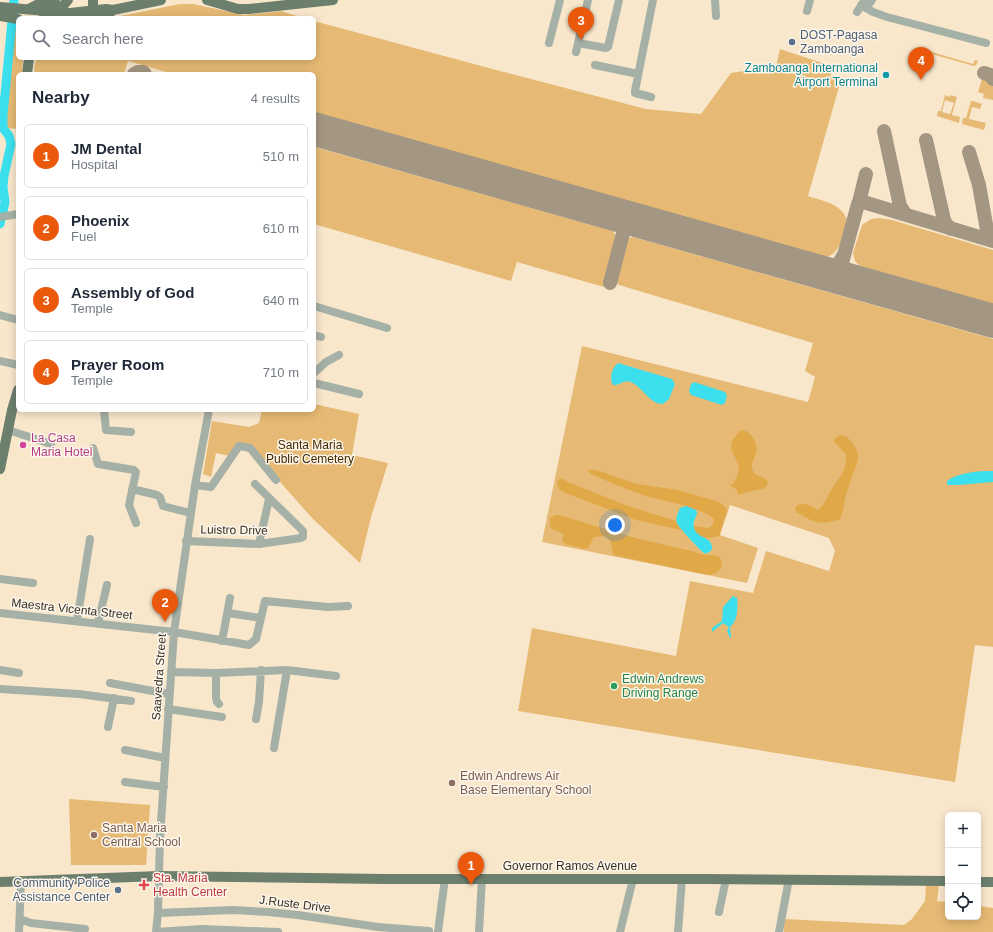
<!DOCTYPE html>
<meta charset="utf-8">
<style>
body{margin:0;font-family:Helvetica,sans-serif;background:#f6f6f7;color:#1f2937}
.controls{position:absolute;right:12px;bottom:12px;display:grid;overflow:hidden;border-radius:6px;box-shadow:0 2px 10px #0003}
.controls button{width:36px;height:36px;display:grid;place-items:center;padding:0;border:0;border-bottom:1px solid #e0e1e3;background:#fff;color:#1f2937;font:20px sans-serif}
.you{position:absolute;left:615px;top:525px;width:14px;height:14px;margin:-10px;border:3px solid #fff;border-radius:50%;background:#1a73e8;box-shadow:0 0 0 6px #1a73e833}
.badge{display:grid;place-items:center;width:26px;height:26px;border-radius:50%;background:#ea580c;color:#fff;font-size:13px;font-weight:700}
.pin{position:absolute;translate:-50% -33px;filter:drop-shadow(0 1px 2px #0008)}
.pin::after{content:'';position:absolute;top:21px;width:14px;height:12px;background:inherit;clip-path:polygon(0 0,100% 0,50% 100%)}
.list{margin:0;padding:0;list-style:none}
h2{display:flex;justify-content:space-between;align-items:center;height:52px;margin:0;padding:0 16px;font-size:17px}
h2 small{font-size:13px;font-weight:400;color:#747a83}
.list li{display:grid;grid-template-columns:26px 1fr auto;gap:12px;align-items:center;box-sizing:border-box;height:64px;margin:0 8px 8px;padding:0 8px;border:1px solid #e0e1e3;border-radius:6px}
.list b{display:block;font-size:15px;white-space:nowrap}
.list p{margin:0;font-size:13px;white-space:nowrap;color:#747a83}
.list em{font-size:13px;font-style:normal;color:#747a83}
.icon{flex:none;width:22px;height:22px;fill:none;stroke:currentColor;stroke-width:2;stroke-linecap:round;stroke-linejoin:round}
.map{position:relative;flex:none;width:993px;height:932px;overflow:hidden}
.search{position:absolute;background:#fff;box-shadow:0 2px 10px #0003;left:16px;top:16px;width:300px;height:44px;display:flex;align-items:center;gap:10px;box-sizing:border-box;padding:0 14px;border-radius:6px;color:#747a83;font-size:15px}
.panel{position:absolute;background:#fff;box-shadow:0 2px 10px #0003;left:16px;top:72px;width:300px;height:340px;border-radius:6px}
.map>svg:first-child{display:block}
</style>
<div class="map">
<svg width="993" height="932" viewBox="0 0 993 932">
<rect width="100%" height="100%" fill="#f9e7cc"/>
<path fill="#e6ba74" fill-rule="evenodd" d="M180,4H193L245,15L281,11L303,18H110Z
M314,21L500,71L646,109L701,114L731,73L776,66L780,49L837,68L833,67L830,77L837,79V85L839,87L808,196C821,201 842,203 847,220C843,234 842,253 826,257L314,113V74H173L128,61L124,74H35L34,67L37,58H314Z
M14,25H18V58H23L22,74H18V129L5,128Z
M928,51L973,64L975,60L978,61L976,65L974,66L928,53Z
M983,76L989,77L993,82V100L983,98L984,94L978,92Z
M945,95L950,97V95L957,97L952,115L960,117L959,123L937,116L938,111H941ZM945,100L954,103L950,114L942,112Z
M971,101H973L982,104L980,109L972,107L969,119L986,123L984,130L962,124L963,118H966Z
M314,147L613,231L617,239L604,287L517,262L511,281L314,224Z
M879,218L892,220L993,250V304L860,266L855,261L853,253L862,225L871,219Z
M633,237L993,339V647L975,645L955,782L518,711L532,628L676,656L690,581L753,593L766,551L829,571L835,551L829,538L730,505L720,535L758,548L747,583L542,542L582,346L808,402L815,377L805,371L813,343L619,285L616,282V279L625,242L629,238Z
M314,404L359,414L352,455L388,463L371,517L360,563L312,518L274,475L252,447L238,444L230,456L216,453L211,477L203,474L212,421L249,427L259,423L262,410H314Z
M69,799L150,805L146,865H71Z
M926,884H939L937,901L948,902V917H978V906L993,908V932H784V919L904,925L912,919L925,901Z"/>
<path fill="#e1a848" d="M742,430C746,431 749,432 752,436C764,455 747,461 753,471C755,477 761,476 766,479L768,483L765,488C756,491 747,491 738,495L737,490L730,485L733,484L737,477L739,466L731,449L732,441L739,432Z
M840,435C846,436 849,438 852,443C862,455 858,461 853,474C851,479 847,492 845,498C844,505 843,512 840,519C818,526 816,523 796,512L795,508C801,500 811,506 818,510C825,505 826,499 830,492C838,478 848,471 846,454L834,442L835,439Z
M588,470H596L637,484L678,490L719,502L725,507L727,511L719,536C708,539 697,539 693,526L708,528L712,526L714,520C708,508 654,499 640,494C623,488 607,481 591,474L588,471Z
M561,478L568,482L628,506L676,521L681,530L636,520L563,492L559,489L557,484L558,480Z
M555,515H559L639,539L692,551L704,555H714L719,557L722,562C721,572 717,573 708,575L613,555L611,541L605,536L594,537L588,548L585,549L565,544L562,540L564,534L552,529L550,527V518Z"/>
<path fill="#3bdfee" d="M618,363L672,379L675,384L669,399L663,404C651,405 642,387 631,382C624,379 619,386 613,385C609,378 612,368 618,363Z
M694,382L725,392L727,396L725,403L722,405L691,395L689,391L691,384Z
M993,471V482L958,485H948L947,484V481C959,472 979,471 993,471Z
M686,506L696,510L697,512C697,517 692,522 694,528C697,539 713,536 712,549C710,552 708,554 704,553C702,552 678,527 677,523C675,518 678,513 680,508Z
M733,596L737,598C738,607 738,621 730,627L731,637L730,638L727,631L729,627L723,623L712,632V628L722,621L723,607Z"/>
<g fill="none" stroke-linecap="round" stroke-linejoin="round">
<path stroke="#3bdfee" stroke-width="9" d="M0,224L5,202L3,187L4,176L11,144L9,136L3,128V115L14,0"/>
<path stroke="#a39682" stroke-width="14" d="M984,73L990,75L993,79
M134,74L138,72H143L145,74
M884,131L900,206L906,215
M926,140L944,220L946,224L951,229
M969,152L979,185L987,230L990,238L993,241
M859,202L866,174
M818,271C831,272 837,268 843,256
M853,281L844,272L842,263L858,204L860,201L993,241
M610,283L627,218"/>
<path stroke="#a39682" stroke-width="34" d="M314,129L993,321"/>
<path stroke="#a5b0a6" stroke-width="8" d="M715,0L716,16
M861,5L873,12L887,17L986,43
M866,8L872,0
M807,11L810,0
M857,12L865,0
M549,43L560,0
M578,43L606,48L608,47L619,0
M576,52L588,0
M595,65L638,74
M651,97L635,93V91L653,0
M0,217L18,214
M314,306L387,328
M0,315L18,320
M314,335L321,337
M0,361L18,365
M314,373L326,362L339,355
M314,383L359,394
M104,410L106,430L131,432
M8,430L51,444
M93,448L98,464L134,470L136,472L129,505L136,523
M195,485L211,487L239,446L250,448L276,480
M132,489L157,495L160,497L163,506L190,513
M186,541L259,544L301,538L303,537V531L255,484
M259,544L269,499
M0,579L33,583
M0,613L174,632L249,645L256,639L265,601L328,607L348,606
M228,613L261,618
M77,621L90,539
M98,623L107,585
M222,641L230,598
M0,670L19,673
M171,672L216,673L287,670L336,676
M216,673V698L217,702L219,704
M110,683L169,694
M0,689L79,694L131,701
M168,709L222,717
M256,719L259,702L261,670
M108,727L114,698
M274,748L287,670
M125,750L165,758
M125,782L164,787
M719,912L726,879
M158,913L233,910L268,912L298,915L378,927L429,931
M20,919L31,923L85,929
M19,932L21,881
M156,932L158,913L160,837L174,632L195,485L209,410
M156,932L202,929L278,932
M438,932L445,878
M479,932L482,878
M620,932L633,879
M678,932L682,879
M779,932L789,879"/>
<path stroke="#6c7f6d" stroke-width="10" d="M93,0V10
M207,0L238,9H249L333,0
M0,7L70,13L106,9L113,10L161,0
M29,9L46,0
M55,15L68,0
M0,16L18,19
M44,16L55,0
M92,18L108,15L110,13
M27,74L29,58
M0,469L12,410L18,390
M0,882L159,876L385,879H705L948,881
M978,882H993"/>
</g>
<g fill="#5c6f8a" stroke="#fdf6eb" stroke-width="1.5">
<circle cx="792" cy="42" r="4"/>
<circle cx="118" cy="890" r="4"/>
</g>
<circle fill="#0f9aa8" stroke="#fdf6eb" stroke-width="1.5" cx="886" cy="75" r="4"/>
<circle fill="#d1479c" stroke="#fdf6eb" stroke-width="1.5" cx="23" cy="445" r="4"/>
<circle fill="#2e9e5b" stroke="#fdf6eb" stroke-width="1.5" cx="614" cy="686" r="4"/>
<g fill="#8d6e63" stroke="#fdf6eb" stroke-width="1.5">
<circle cx="452" cy="783" r="4"/>
<circle cx="94" cy="835" r="4"/>
</g>
<path fill="#e0444e" stroke="#fdf6eb" stroke-width="1.5" d="M142 879h4v4h4v4h-4v4h-4v-4h-4v-4h4z"/>
<g text-anchor="middle" dominant-baseline="central" stroke-width="3" stroke-linejoin="round" paint-order="stroke">
<g font-size="12" fill="#4e5e75" stroke="#fdf6eb" text-anchor="start">
<text x="800" y="35">DOST-Pagasa<tspan x="800" dy="14">Zamboanga</tspan></text>
<text x="110" y="883" text-anchor="end">Community Police<tspan x="110" dy="14">Assistance Center</tspan></text>
</g>
<g font-size="12" fill="#0d838f" stroke="#fdf6eb" text-anchor="end">
<text x="878" y="68">Zamboanga International<tspan x="878" dy="14">Airport Terminal</tspan></text>
</g>
<g font-size="12" fill="#b23c85" stroke="#fdf6eb" text-anchor="start">
<text x="31" y="438">La Casa<tspan x="31" dy="14">Maria Hotel</tspan></text>
</g>
<g font-size="12" fill="#412a00" stroke="#fdf6eb">
<text x="310" y="445">Santa Maria<tspan x="310" dy="14">Public Cemetery</tspan></text>
</g>
<g font-size="12" fill="#373026" stroke="#fdf6eb">
<text transform="translate(234 530) rotate(1)">Luistro Drive</text>
<text transform="translate(72 609) rotate(6)">Maestra Vicenta Street</text>
<text transform="translate(159 677) rotate(-86)">Saavedra Street</text>
<text x="570" y="866">Governor Ramos Avenue</text>
<text transform="translate(295 904) rotate(7)">J.Ruste Drive</text>
</g>
<g font-size="12" fill="#27864d" stroke="#fdf6eb" text-anchor="start">
<text x="622" y="679">Edwin Andrews<tspan x="622" dy="14">Driving Range</tspan></text>
</g>
<g font-size="12" fill="#785e54" stroke="#fdf6eb" text-anchor="start">
<text x="460" y="776">Edwin Andrews Air<tspan x="460" dy="14">Base Elementary School</tspan></text>
<text x="102" y="828">Santa Maria<tspan x="102" dy="14">Central School</tspan></text>
</g>
<g font-size="12" fill="#be3a42" stroke="#fdf6eb" text-anchor="start">
<text x="153" y="878">Sta. Maria<tspan x="153" dy="14">Health Center</tspan></text>
</g>
</g>
</svg>
<div class="controls">
<button>+</button>
<button>−</button>
<button><svg class="icon" aria-label="locate" viewBox="0 0 24 24"><circle cx="12" cy="12" r="6"/><path d="M12 2v4M12 18v4M2 12h4M18 12h4"/></svg></button>
</div>
<div class="you"></div>
<div class="pin badge" style="left:471px;top:885px">1</div>
<div class="pin badge" style="left:165px;top:622px">2</div>
<div class="pin badge" style="left:581px;top:40px">3</div>
<div class="pin badge" style="left:921px;top:80px">4</div>
<div class="search"><svg class="icon" aria-label="search" viewBox="0 0 24 24"><circle cx="10" cy="10" r="6"/><path d="M15 15l6 6"/></svg>Search here</div>
<section class="panel">
<h2>Nearby<small>4 results</small></h2>
<ul class="list">
<li><span class="badge">1</span><div><b>JM Dental</b><p>Hospital</p></div><em>510 m</em></li>
<li><span class="badge">2</span><div><b>Phoenix</b><p>Fuel</p></div><em>610 m</em></li>
<li><span class="badge">3</span><div><b>Assembly of God</b><p>Temple</p></div><em>640 m</em></li>
<li><span class="badge">4</span><div><b>Prayer Room</b><p>Temple</p></div><em>710 m</em></li>
</ul>
</section>
</div>
